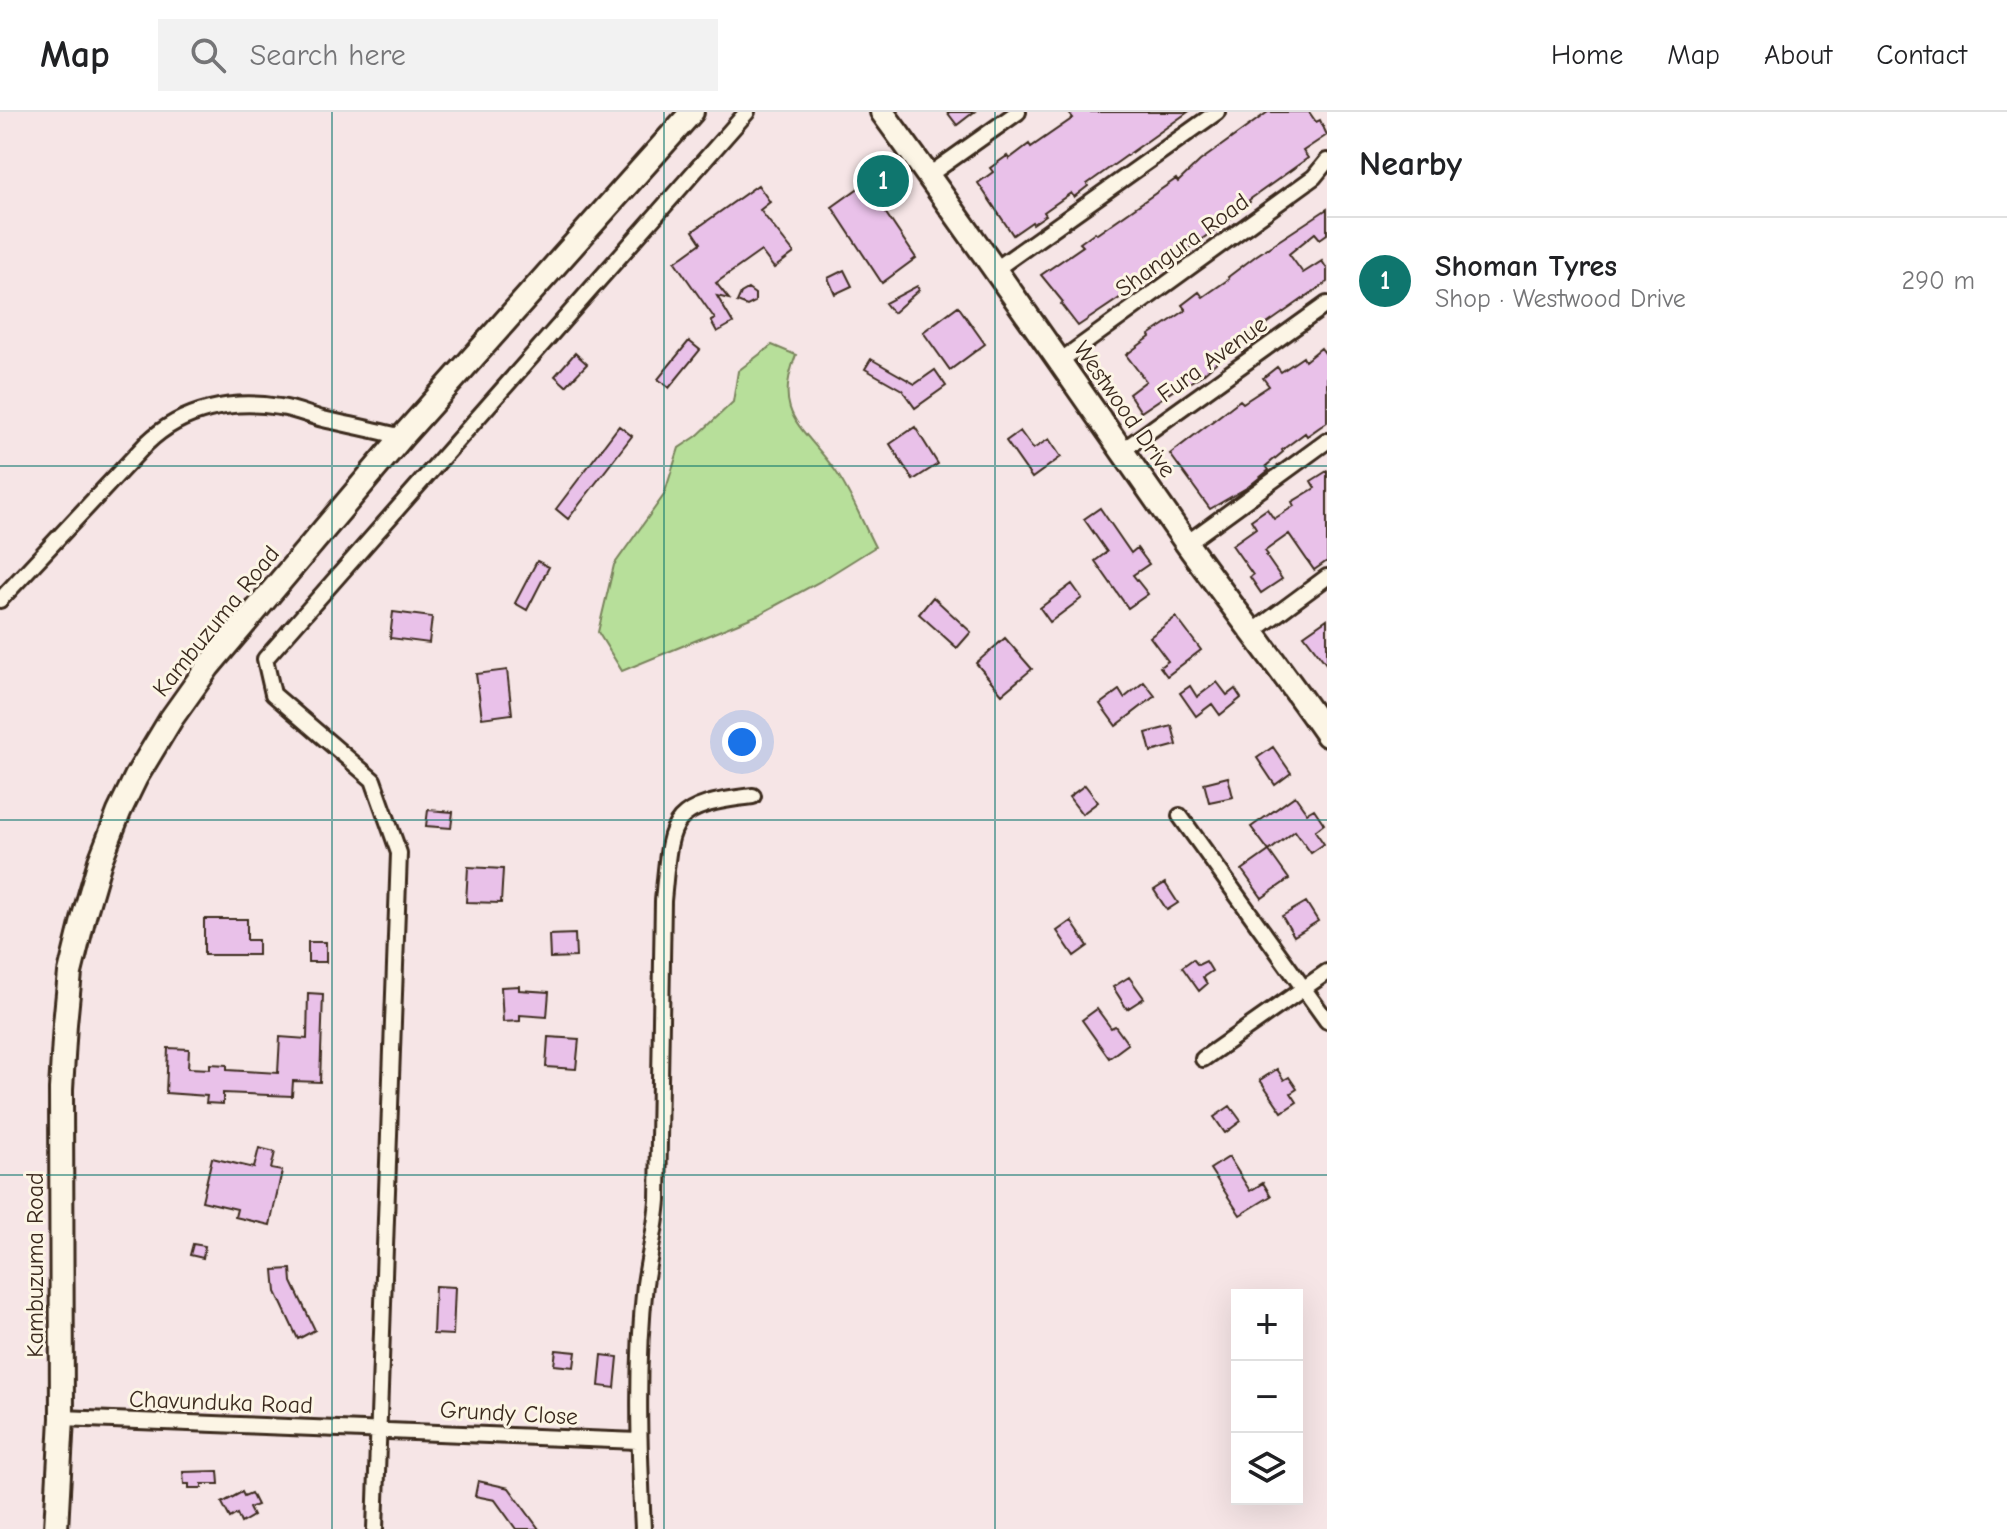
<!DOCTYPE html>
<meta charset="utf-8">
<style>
body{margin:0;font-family:"Comic Neue",sans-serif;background:#f2f2f2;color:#202124}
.controls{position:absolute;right:24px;bottom:24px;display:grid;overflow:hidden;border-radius:0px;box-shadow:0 8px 32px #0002}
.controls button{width:72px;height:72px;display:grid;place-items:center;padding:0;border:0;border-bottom:2px solid #e0e0e0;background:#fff;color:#202124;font:40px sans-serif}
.you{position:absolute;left:742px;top:630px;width:28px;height:28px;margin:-20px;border:6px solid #fff;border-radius:50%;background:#1a73e8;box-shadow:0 0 0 12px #1a73e833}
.badge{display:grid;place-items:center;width:52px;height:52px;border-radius:50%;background:#0f766e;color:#fff;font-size:26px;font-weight:700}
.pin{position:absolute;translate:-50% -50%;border:4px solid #fff;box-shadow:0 2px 8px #0006}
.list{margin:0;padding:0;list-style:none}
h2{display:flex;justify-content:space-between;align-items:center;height:104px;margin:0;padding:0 32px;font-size:34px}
h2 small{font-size:26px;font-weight:400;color:#757577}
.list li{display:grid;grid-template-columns:52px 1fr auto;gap:24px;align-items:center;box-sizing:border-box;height:128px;padding:0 32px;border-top:2px solid #e0e0e0}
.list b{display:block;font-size:30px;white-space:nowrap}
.list p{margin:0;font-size:26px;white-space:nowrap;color:#757577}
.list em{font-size:26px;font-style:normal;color:#757577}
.icon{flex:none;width:44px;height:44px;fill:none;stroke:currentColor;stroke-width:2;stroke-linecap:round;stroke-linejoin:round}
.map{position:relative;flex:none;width:1327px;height:1417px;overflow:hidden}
header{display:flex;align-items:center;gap:48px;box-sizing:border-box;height:112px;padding:0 40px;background:#fff;border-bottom:2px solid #e0e0e0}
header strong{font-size:38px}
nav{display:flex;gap:44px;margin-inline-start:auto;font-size:28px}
.search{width:560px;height:72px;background:#f2f2f2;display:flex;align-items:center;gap:20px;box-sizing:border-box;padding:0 28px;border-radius:0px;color:#757577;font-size:30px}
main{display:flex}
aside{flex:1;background:#fff}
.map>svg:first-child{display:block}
</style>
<header>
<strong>Map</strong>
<div class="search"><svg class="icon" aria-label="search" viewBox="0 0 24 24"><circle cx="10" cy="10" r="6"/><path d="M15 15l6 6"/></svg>Search here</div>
<nav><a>Home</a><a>Map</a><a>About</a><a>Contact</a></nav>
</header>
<main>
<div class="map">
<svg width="1327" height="1417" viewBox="0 0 1327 1417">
<rect width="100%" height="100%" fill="#f6e5e6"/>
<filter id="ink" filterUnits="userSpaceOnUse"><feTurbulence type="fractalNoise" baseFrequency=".0125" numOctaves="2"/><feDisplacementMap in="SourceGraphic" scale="16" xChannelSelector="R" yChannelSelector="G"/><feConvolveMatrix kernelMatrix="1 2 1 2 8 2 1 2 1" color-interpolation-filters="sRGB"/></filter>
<g filter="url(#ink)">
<path fill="#b7df9a" stroke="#79845c" stroke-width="2" d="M772,233L796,243C772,303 803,314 834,357C851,380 862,410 875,435L819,470L760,502L622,559L598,520L614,453L664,383L679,336L697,324L733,290L738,259Z"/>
<path fill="#e9c1e9" stroke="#3b2a1e" stroke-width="2" d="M947,0H974L957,13Z
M1068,0H1188L1087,72L1088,74L1074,85L1071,81L1044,100L1046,103L1033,112L1032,110L1013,123L978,71L993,60L990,56L1007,44L1009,47L1029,32L1031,35L1073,6Z
M1268,0H1309L1316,10L1320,8L1327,23L1303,39L1308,46L1249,88L1250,90L1228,104L1230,107L1178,144L1175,140L1147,158L1150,161L1132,174L1133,177L1078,214L1061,192L1063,190L1041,163L1083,134L1080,131L1095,120L1097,122L1176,67L1178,70L1200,49Z
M758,73L770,90L760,98L794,141L774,156L761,139L716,171L729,187L717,184L733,211L717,220L711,209L715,207L675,150L701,131L693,119Z
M860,75L874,95L879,91L916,146L882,171L832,95Z
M1327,97V122L1320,127L1315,121L1289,142L1303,161L1322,149L1327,157V170L1234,235L1202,263L1184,274L1183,272L1141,300L1129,282L1146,269L1126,243L1150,225L1149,223L1186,198L1182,193L1199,180L1203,185L1229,167L1228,165L1257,143Z
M844,158L852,174L835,182L828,166Z
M917,174L919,178L893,201L885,191Z
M748,177L755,182V190L747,194L737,190L741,181Z
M958,194L985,232L950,258L923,220Z
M689,229L700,238L669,276L658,267Z
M1321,236L1327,244V310L1307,324L1305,321L1282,338L1283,340L1266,354L1269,358L1248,375L1210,397L1170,342L1240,288L1243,291L1269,274L1263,266L1277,255L1281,260L1303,245L1305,249Z
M575,241L587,252L566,274L555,264Z
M871,247L915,272L935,258L946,274L915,296L902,278L865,257Z
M619,314L632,324L568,407L556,397Z
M915,315L938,352L913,368L890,332Z
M1020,319L1033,337L1049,327L1061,345L1032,366L1006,329Z
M1327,359V449L1314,458L1289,422L1265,439L1268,443L1266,444L1282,467L1261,481L1250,465L1253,463L1232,433L1256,416L1251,408L1267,397L1274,407L1294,394L1292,390L1315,376L1311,369Z
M1100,396L1131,441L1137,436L1149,452L1133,463L1148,482L1128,496L1095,449L1107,440L1084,407Z
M537,449L549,455L527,498L515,491Z
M1072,472L1082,486L1050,510L1040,496Z
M933,485L971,520L957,536L919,502Z
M393,500L432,505L429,531L390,526Z
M1176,505L1201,538L1167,564L1160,555L1168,549L1150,525Z
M1327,507V553L1304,523Z
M1005,526L1032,557L1002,582L976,551Z
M507,558L512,602L482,606L476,562Z
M1144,570L1155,584L1116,614L1100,592L1119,578L1124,586Z
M1217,570L1227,583L1235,577L1241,586L1220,603L1212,592L1196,604L1180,581L1190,574L1197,585Z
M1172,614L1177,633L1151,640L1146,621Z
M1273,635L1291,661L1275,673L1257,646Z
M1228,665L1233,685L1209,690L1204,671Z
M1085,673L1098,690L1082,702L1069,685Z
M1295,684L1307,701L1314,697L1324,712L1315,719L1324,732L1311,741L1295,719L1269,739L1251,715Z
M428,698L453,700L451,716L426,714Z
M1269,739L1289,767L1262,786L1242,758Z
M468,755L503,757L501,791L466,790Z
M1165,771L1178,791L1167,798L1154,778Z
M1306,790L1318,809L1294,824L1282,804Z
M204,807H247V828H258V843H204Z
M1071,809L1088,834L1074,844L1057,819Z
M575,822L576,845L550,846L549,823Z
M308,830H326V850H308Z
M1193,847L1198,853L1206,849L1212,859L1203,865L1207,872L1199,879L1182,855Z
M1129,865L1144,886L1127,897L1113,875Z
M519,874V878L549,880L547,905L520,903V909L503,910L501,875Z
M308,881L323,882L320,970L293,969L292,984L223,981V992L206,991L207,984L166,981L168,936L189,937L188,956L210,957V952L227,953V958L278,961L280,925L307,927Z
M1097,897L1111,916L1115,914L1128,932L1109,946L1082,908Z
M548,925L579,927L576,957L546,955Z
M1277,957L1284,968L1289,965L1297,977L1291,981L1297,990L1282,1000L1260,968Z
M1230,994L1241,1009L1225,1021L1214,1005Z
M259,1036L275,1040L271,1057L282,1059L270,1113L235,1105L237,1097L202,1089L212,1046L254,1056Z
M1229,1045L1250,1079L1263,1071L1271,1084L1240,1103L1210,1057Z
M193,1132L205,1134L203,1146L190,1143Z
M291,1157L292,1170L315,1218L298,1227L276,1180L274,1158Z
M435,1174L455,1175L453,1223L433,1222Z
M556,1238L576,1240L574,1255L554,1253Z
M602,1243L618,1245L615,1276L599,1274Z
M218,1359L219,1372H202V1376H189V1372H184L183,1360Z
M478,1369L509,1376L539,1417H516L495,1388L475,1384Z
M242,1380L244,1384L251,1381L257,1393L249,1396L253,1404L241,1411L237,1402L230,1406L222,1391Z"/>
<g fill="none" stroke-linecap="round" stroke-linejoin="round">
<defs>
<path id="street" d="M929,63L1018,0
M996,157L1217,0
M1060,249L1314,65L1327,49
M1123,338L1327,192
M1187,431L1327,329
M0,488L147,331C182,297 232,287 280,295C295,297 308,303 323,307C349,313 376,318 402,325
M1254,519L1327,465
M1180,704L1327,909
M1203,947L1327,860
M62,1306L638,1329
M375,1417L399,741L373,668L273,582L265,547L747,0
M643,1417C639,1336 636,1253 645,1172C649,1144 656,1116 658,1088L663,789C671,708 666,694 753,684"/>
<path id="secondary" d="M882,0C986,142 1086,288 1187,432C1233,496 1282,558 1327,623
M56,1417L62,1306L61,977L65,912L70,861L84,804L100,749L119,700L136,665L171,607L208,555L402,325L692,0"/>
</defs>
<use href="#street" stroke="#3b2a1e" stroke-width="20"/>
<use href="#secondary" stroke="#3b2a1e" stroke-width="28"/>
<use href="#street" stroke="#fcf5e5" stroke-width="14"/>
<use href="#secondary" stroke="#fcf5e5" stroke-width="22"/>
</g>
</g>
<path fill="none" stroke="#0f766e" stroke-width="2" stroke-opacity="0.55" d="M332,0V1417M664,0V1417M995,0V1417M0,354H1327M0,708H1327M0,1063H1327"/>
<g text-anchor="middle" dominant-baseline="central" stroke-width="6" stroke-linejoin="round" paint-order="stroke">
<g font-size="24" fill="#3b2a1e" stroke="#fcf5e5">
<text transform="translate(1182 133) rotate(-36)">Shangura Road</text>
<text transform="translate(1212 247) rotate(-36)">Fura Avenue</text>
<text transform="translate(1125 297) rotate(55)">Westwood Drive</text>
<text transform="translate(216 509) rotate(-51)">Kambuzuma Road</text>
<text transform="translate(35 1153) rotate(-90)">Kambuzuma Road</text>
<text transform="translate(221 1290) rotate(2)">Chavunduka Road</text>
<text transform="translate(509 1301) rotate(3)">Grundy Close</text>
</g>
</g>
</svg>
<div class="controls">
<button>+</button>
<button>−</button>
<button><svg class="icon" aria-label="layers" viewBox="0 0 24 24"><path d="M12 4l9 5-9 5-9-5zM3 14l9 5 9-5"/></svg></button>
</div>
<div class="you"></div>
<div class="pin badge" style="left:883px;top:69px">1</div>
</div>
<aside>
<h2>Nearby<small></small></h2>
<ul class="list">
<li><span class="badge">1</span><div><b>Shoman Tyres</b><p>Shop · Westwood Drive</p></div><em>290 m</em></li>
</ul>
</aside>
</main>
